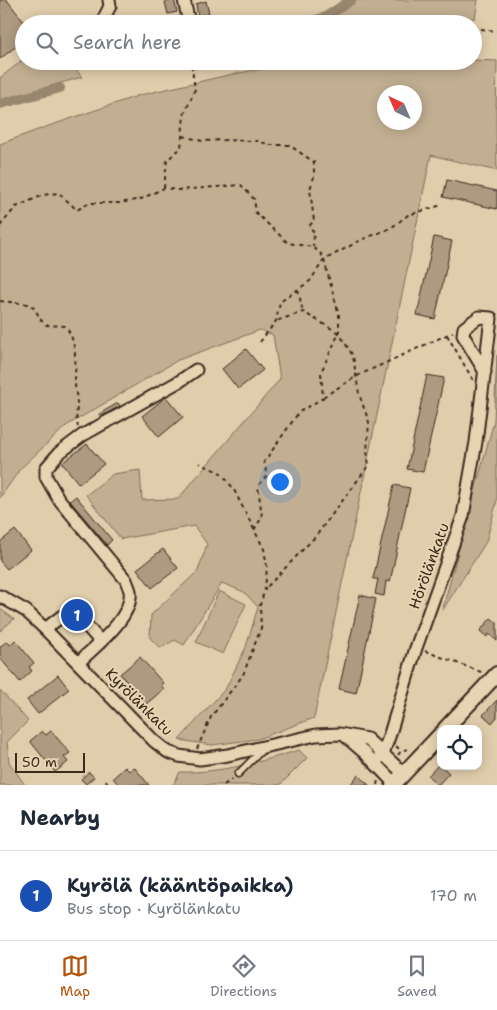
<!DOCTYPE html>
<meta charset="utf-8">
<style>
body{margin:0;font-family:"Shantell Sans",sans-serif;background:#f2f2f3;color:#1f2937}
.controls{position:absolute;right:15px;bottom:15px;display:grid;overflow:hidden;border-radius:10px;box-shadow:0 2px 12px #0003}
.controls button{width:45px;height:45px;display:grid;place-items:center;padding:0;border:0;border-bottom:1px solid #e0e1e3;background:#fff;color:#1f2937;font:25px sans-serif}
.compass{position:absolute;left:377px;top:85px;width:45px;height:45px;border-radius:50%;background:#fff;box-shadow:0 2px 12px #0003;rotate:316deg}
.scale{position:absolute;left:15px;bottom:12px;width:70px;box-sizing:border-box;padding-left:5px;border:2px solid #3b2a1e;border-top:0;font-size:14px;line-height:18px;white-space:nowrap;color:#3b2a1e;-webkit-text-stroke:4px #e7d4b2;paint-order:stroke}
.you{position:absolute;left:279px;top:481px;width:18px;height:18px;margin:-12px;border:4px solid #fff;border-radius:50%;background:#1a73e8;box-shadow:0 0 0 8px #1a73e833}
.badge{display:grid;place-items:center;width:32px;height:32px;border-radius:50%;background:#b45309;color:#fff;font-size:16px;font-weight:700}
.pin{position:absolute;translate:-50% -50%;border:2px solid #fff;box-shadow:0 1px 5px #0006}
.list{margin:0;padding:0;list-style:none}
h2{display:flex;justify-content:space-between;align-items:center;height:65px;margin:0;padding:0 20px;font-size:21px}
h2 small{font-size:16px;font-weight:400;color:#747a83}
.list li{display:grid;grid-template-columns:32px 1fr auto;gap:15px;align-items:center;box-sizing:border-box;height:90px;padding:0 20px;border-top:1px solid #e0e1e3}
.list b{display:block;font-size:19px;white-space:nowrap}
.list p{margin:0;font-size:16px;white-space:nowrap;color:#747a83}
.list em{font-size:16px;font-style:normal;color:#747a83}
.icon{flex:none;width:28px;height:28px;fill:none;stroke:currentColor;stroke-width:2;stroke-linecap:round;stroke-linejoin:round}
.map{position:relative;flex:none;width:497px;height:785px;overflow:hidden}
.search{position:absolute;background:#fff;box-shadow:0 2px 12px #0003;left:15px;right:15px;top:15px;height:55px;display:flex;align-items:center;gap:12px;box-sizing:border-box;padding:0 18px;border-radius:28px;color:#747a83;font-size:19px}
.sheet{height:155px;background:#fff}
nav{display:flex;justify-content:space-around;align-items:center;box-sizing:border-box;height:70px;border-top:1px solid #e0e1e3;background:#fff;font-size:14px;color:#747a83}
nav a{display:grid;justify-items:center;gap:2px}
nav .on{color:#b45309}
.map>svg:first-child{display:block}
</style>
<div class="map">
<svg width="497" height="785" viewBox="0 0 497 785">
<rect width="100%" height="100%" fill="#e0cdac"/>
<filter id="ink" filterUnits="userSpaceOnUse"><feTurbulence type="fractalNoise" baseFrequency=".02" numOctaves="2"/><feDisplacementMap in="SourceGraphic" scale="10" xChannelSelector="R" yChannelSelector="G"/><feConvolveMatrix kernelMatrix="1 2 1 2 8 2 1 2 1" color-interpolation-filters="sRGB"/></filter>
<g filter="url(#ink)">
<path fill="#c2af92" stroke="#7e6c58" fill-rule="evenodd" d="M357,0H478L475,18C427,25 378,24 330,24L328,20Z
M24,59V61H69L82,77L0,100V78Z
M473,60L497,61L496,120L497,171L431,155L314,718L258,739L212,745L179,740L226,688L246,647L258,607L244,592L222,583L184,645L175,640L160,648L150,638L151,615L198,571L207,544L194,526L121,539L86,495L113,474L140,470L142,500L178,499L280,379L273,335L260,330L178,360L66,426L20,469L0,498V144L43,128L140,95L233,74L306,61H473ZM384,92H414V122H384Z
M497,355V500L486,542L442,611L494,421Z
M219,591L246,604L223,654L196,642Z
M0,609L14,619L0,631Z
M0,690L28,721L7,742L9,762L25,785H0Z
M299,750L307,758L280,785H173L180,772C221,773 260,762 299,750Z"/>
<g fill="none" stroke-linecap="round" stroke-linejoin="round">
<path stroke="#98866e" stroke-width="10" d="M301,24L326,17L351,0
M0,104L60,88"/>
</g>
<path fill="#ad9a80" stroke="#3b2a1e" d="M0,0H7L24,22V40L0,59Z
M174,0L177,12L168,14L165,2Z
M206,1L209,14L198,17L196,4Z
M447,180L497,191V209L443,197Z
M434,237L452,241L435,319L417,315Z
M246,349L263,370L238,389L222,369Z
M427,375L444,378L423,472L407,469Z
M166,397L183,417L159,437L142,416Z
M118,403L120,406L100,417L99,414Z
M87,444L104,464L79,484L62,463Z
M394,485L410,488L390,582L386,581L384,596L375,594L378,579H373Z
M76,496L112,540L107,545L70,501Z
M15,530L31,550L7,569L0,561V542Z
M163,549L178,568L152,588L137,569Z
M360,595L376,599L356,693L339,689Z
M491,618L497,623V641L489,634L487,637L480,631Z
M15,640L34,663L29,667L32,671L20,682L0,658V647L7,641L10,645Z
M140,657L163,683L161,685L164,689L146,704L120,674Z
M58,675L69,689L38,714L27,700Z
M497,700V717L492,723L483,715Z
M42,731L46,735L51,731L70,753L64,757L68,762L55,772L30,741Z
M439,764L449,773L438,785L428,776Z
M125,767L129,771L134,767L149,785H119L113,778Z
M89,772L94,777L86,784L81,779Z
M358,775L369,785H350Z"/>
<g fill="none" stroke-linecap="round" stroke-linejoin="round">
<defs>
<path id="service" d="M238,774L263,749"/>
<path id="minor" d="M184,0L189,23
M101,24L110,6L109,0
M0,596L26,611L43,627L154,741L168,752L179,756L200,759L228,755L316,735L340,734L367,739L403,773
M45,629L62,616L77,615L100,641
M78,663C94,647 134,617 130,591C129,587 127,583 126,580L58,498L46,477V468L59,453L83,435L180,381L196,370
M344,735L365,753L394,783
M375,763L383,753L389,737L416,648L463,516L476,442L491,318L479,317L464,328L463,335L485,372"/>
<path id="tertiary" d="M445,729L497,674
M393,785L441,734"/>
</defs>
<use href="#service" stroke="#3b2a1e" stroke-width="9"/>
<use href="#minor" stroke="#3b2a1e" stroke-width="15"/>
<use href="#tertiary" stroke="#3b2a1e" stroke-width="18"/>
<path stroke="#3b2a1e" stroke-width="2" stroke-dasharray="4 4" stroke-linecap="butt" d="M473,28L497,31
M183,136L202,141L226,140L258,141L270,145H289L314,162V177L310,189L314,221L309,226L314,232L313,247
M164,188L167,160L181,148L184,115L195,89L192,69L193,61
M0,226L16,207L43,195L59,193L77,210L89,203H120L141,199L164,188L179,190L241,185L254,199L256,213L288,243L313,247L321,254L324,260L339,315V333L353,356L359,394L369,422L367,451L369,465L316,536L265,589
M298,290L303,312
M0,301L29,304L35,309L41,320L46,325L65,326C78,341 75,364 75,383C75,390 77,397 77,403C77,415 75,415 78,427
M447,335L473,380
M260,342L276,321L280,302L310,281L324,260L361,240L391,228L408,215L442,205
M323,397L357,376L453,332
M254,530L262,517L258,486L267,475L264,462L299,412L323,398L321,372L339,333L303,312L276,321
M425,651L484,673
M396,746L401,751
M197,749L211,717L243,675L261,628L260,605L265,589L267,567L264,549L233,488L221,473L199,463
M398,755L401,751L411,748
M106,780L108,785
M224,785L232,779
M377,785L378,780"/>
<use href="#service" stroke="#e7d4b2" stroke-width="5.5"/>
<use href="#minor" stroke="#e7d4b2" stroke-width="11"/>
<use href="#tertiary" stroke="#e7d4b2" stroke-width="14"/>
</g>
</g>
<g text-anchor="middle" dominant-baseline="central" stroke-width="4" stroke-linejoin="round" paint-order="stroke">
<g font-size="15" fill="#3b2a1e" stroke="#e7d4b2">
<text transform="translate(429 566) rotate(-70)">Hörölänkatu</text>
<text transform="translate(139 702) rotate(45)">Kyrölänkatu</text>
</g>
</g>
</svg>
<div class="controls">
<button><svg class="icon" aria-label="locate" viewBox="0 0 24 24"><circle cx="12" cy="12" r="6"/><path d="M12 2v4M12 18v4M2 12h4M18 12h4"/></svg></button>
</div>
<svg class="compass" viewBox="-18 -18 36 36"><path d="M0-13l5 13h-10z" fill="#e53935"/><path d="M0 13l5-13h-10z" fill="#747a83"/></svg>
<div class="scale">50 m</div>
<div class="you"></div>
<div class="pin badge" style="left:77px;top:615px;background:#1a4fb4">1</div>
<div class="search"><svg class="icon" aria-label="search" viewBox="0 0 24 24"><circle cx="10" cy="10" r="6"/><path d="M15 15l6 6"/></svg>Search here</div>
</div>
<section class="sheet">
<h2>Nearby<small></small></h2>
<ul class="list">
<li><span class="badge" style="background:#1a4fb4">1</span><div><b>Kyrölä (kääntöpaikka)</b><p>Bus stop · Kyrölänkatu</p></div><em>170 m</em></li>
</ul>
</section>
<nav>
<a class="on"><svg class="icon" aria-label="map" viewBox="0 0 24 24"><path d="M3 6l6-2 6 2 6-2v14l-6 2-6-2-6 2zM9 4v14M15 6v14"/></svg>Map</a>
<a><svg class="icon" aria-label="directions" viewBox="0 0 24 24"><path d="M12 3l9 9-9 9-9-9zM9 14v-3h6M13 9l2 2-2 2"/></svg>Directions</a>
<a><svg class="icon" aria-label="saved" viewBox="0 0 24 24"><path d="M7 4h10v16l-5-4-5 4z"/></svg>Saved</a>
</nav>
